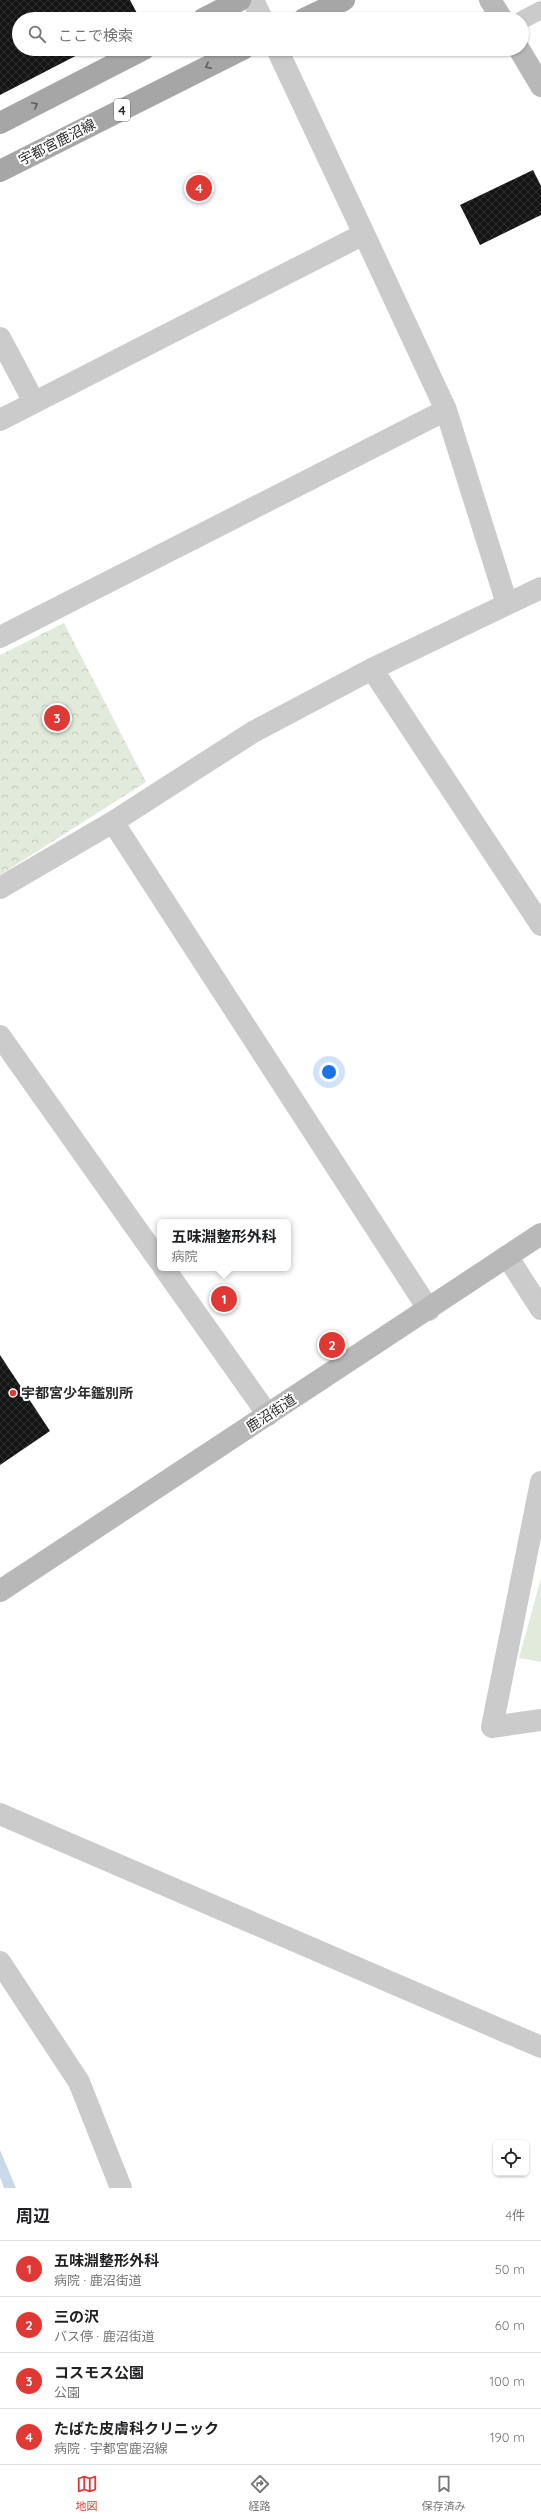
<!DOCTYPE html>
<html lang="ja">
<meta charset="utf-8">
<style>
body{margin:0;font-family:Quicksand,"Noto Sans JP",sans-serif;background:#f6f6f6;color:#202124}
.controls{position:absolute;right:12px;bottom:12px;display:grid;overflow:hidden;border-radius:6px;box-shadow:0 1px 3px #0004}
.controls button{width:36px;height:36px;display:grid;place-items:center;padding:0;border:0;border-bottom:1px solid #e0e0e0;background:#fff;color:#202124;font:20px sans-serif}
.you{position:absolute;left:329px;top:1072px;width:14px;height:14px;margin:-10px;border:3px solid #fff;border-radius:50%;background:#1a73e8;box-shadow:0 0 0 6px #1a73e833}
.badge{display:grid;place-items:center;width:26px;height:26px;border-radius:50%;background:#e03834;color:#fff;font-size:13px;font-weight:700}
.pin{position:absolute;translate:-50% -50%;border:2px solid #fff;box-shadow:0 1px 4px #0006}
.popup{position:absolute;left:157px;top:1219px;width:134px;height:52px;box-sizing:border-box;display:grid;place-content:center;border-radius:6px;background:#fff;filter:drop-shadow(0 1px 3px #0005);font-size:13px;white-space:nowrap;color:#757577}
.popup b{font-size:15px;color:#202124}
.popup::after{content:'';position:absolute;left:50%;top:100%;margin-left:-8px;border:8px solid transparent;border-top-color:#fff}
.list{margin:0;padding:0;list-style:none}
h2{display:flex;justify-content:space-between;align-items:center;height:52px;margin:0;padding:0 16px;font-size:17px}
h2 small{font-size:13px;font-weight:400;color:#757577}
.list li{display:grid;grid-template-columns:26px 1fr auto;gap:12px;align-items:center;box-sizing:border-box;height:56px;padding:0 16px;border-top:1px solid #e0e0e0}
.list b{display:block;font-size:15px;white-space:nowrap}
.list p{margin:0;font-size:13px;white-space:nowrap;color:#757577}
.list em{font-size:13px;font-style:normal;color:#757577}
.icon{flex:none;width:22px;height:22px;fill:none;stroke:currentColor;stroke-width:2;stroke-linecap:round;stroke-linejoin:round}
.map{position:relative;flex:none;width:541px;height:2188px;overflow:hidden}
.search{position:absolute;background:#fff;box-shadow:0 1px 3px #0004;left:12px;right:12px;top:12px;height:44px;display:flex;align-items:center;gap:10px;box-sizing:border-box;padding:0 14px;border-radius:22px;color:#757577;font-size:15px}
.sheet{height:276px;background:#fff}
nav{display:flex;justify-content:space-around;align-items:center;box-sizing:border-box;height:56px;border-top:1px solid #e0e0e0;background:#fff;font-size:11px;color:#757577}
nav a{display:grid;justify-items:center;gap:2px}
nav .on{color:#e03834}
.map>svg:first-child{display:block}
</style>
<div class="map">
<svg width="541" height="2188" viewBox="0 0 541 2188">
<defs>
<pattern id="park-crowns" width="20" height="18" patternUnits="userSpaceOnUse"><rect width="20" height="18" fill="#e2ebdb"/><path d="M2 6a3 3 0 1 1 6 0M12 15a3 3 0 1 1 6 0" fill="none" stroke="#c2cabc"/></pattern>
<pattern id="building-cross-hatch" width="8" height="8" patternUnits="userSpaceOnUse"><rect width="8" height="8" fill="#151515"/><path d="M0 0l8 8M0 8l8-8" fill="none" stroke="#2f2f2f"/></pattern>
</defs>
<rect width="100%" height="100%" fill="#fff"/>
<path fill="url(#park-crowns)" d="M64,623L146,782L0,875V655Z"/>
<path fill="#e2ebdb" d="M541,1578V1662L519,1658Z"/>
<path fill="#c8daea" d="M0,2150L16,2188H4L0,2177Z"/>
<path fill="url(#building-cross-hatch)" d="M0,0H130L140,19H19V49H89L0,95Z
M533,170L541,186V215L480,245L460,205Z
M0,1355L50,1431L0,1465Z"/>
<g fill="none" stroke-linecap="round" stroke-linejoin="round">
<path stroke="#cbcbcb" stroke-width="18" d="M522,20L541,10"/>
<path stroke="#cbcbcb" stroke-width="22" d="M253,0L262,19
M277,49L364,234
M0,338L34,402
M0,420L364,234L446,410L507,604
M0,637L446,410
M372,669L541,925
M113,822L429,1310
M0,888L113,822L253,732L372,669L541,588
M0,1036L160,1262
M507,1256L541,1309
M164,1268L268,1415
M541,1482L492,1727L541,1720
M0,1814L541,2047
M0,1962L79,2082L121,2188"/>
<path stroke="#b8b8b8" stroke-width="22" d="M490,0L502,19
M519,49L541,86
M0,1591L541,1234"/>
<path stroke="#a6a6a6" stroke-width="22" d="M203,19L240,0
M304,19L344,0
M0,123L144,49
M0,171L243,49"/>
</g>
<defs><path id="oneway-chevron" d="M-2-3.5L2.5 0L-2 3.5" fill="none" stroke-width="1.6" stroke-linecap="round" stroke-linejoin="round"/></defs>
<g stroke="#5e5e5e">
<use href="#oneway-chevron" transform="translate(208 66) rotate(153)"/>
<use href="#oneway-chevron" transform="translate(35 105) rotate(-27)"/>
</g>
<circle fill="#e03834" stroke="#fff" stroke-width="1.5" cx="13" cy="1393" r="4"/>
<g text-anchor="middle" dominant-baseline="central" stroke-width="4" stroke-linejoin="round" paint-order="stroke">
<rect fill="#fff" stroke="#6d6d6d" stroke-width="1" x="114" y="99" width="16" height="22" rx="3"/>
<g font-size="13" font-weight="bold" fill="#2e2e2e">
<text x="122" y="110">4</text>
</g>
<g font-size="14" fill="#2e2e2e" stroke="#fff">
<text transform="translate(57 142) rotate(-27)">宇都宮鹿沼線</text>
<text transform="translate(271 1413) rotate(-33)">鹿沼街道</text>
</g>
<g font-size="14" font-weight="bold" fill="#2e2e2e" stroke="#fff" text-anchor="start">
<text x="21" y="1393">宇都宮少年鑑別所</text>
</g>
</g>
</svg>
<div class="controls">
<button><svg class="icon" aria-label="locate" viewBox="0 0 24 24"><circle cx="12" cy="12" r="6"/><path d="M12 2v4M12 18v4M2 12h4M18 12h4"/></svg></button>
</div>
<div class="you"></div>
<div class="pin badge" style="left:224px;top:1299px">1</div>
<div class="popup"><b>五味淵整形外科</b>病院</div>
<div class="pin badge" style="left:332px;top:1345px">2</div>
<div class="pin badge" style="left:57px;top:718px">3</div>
<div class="pin badge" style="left:199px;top:188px">4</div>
<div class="search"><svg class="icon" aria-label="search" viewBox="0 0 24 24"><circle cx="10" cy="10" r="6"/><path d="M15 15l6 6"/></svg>ここで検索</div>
</div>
<section class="sheet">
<h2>周辺<small>4件</small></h2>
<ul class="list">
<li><span class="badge">1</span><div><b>五味淵整形外科</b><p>病院 · 鹿沼街道</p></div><em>50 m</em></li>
<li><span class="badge">2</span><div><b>三の沢</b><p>バス停 · 鹿沼街道</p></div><em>60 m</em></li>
<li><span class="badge">3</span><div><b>コスモス公園</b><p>公園</p></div><em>100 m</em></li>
<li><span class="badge">4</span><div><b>たばた皮膚科クリニック</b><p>病院 · 宇都宮鹿沼線</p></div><em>190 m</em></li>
</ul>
</section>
<nav>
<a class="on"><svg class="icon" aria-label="map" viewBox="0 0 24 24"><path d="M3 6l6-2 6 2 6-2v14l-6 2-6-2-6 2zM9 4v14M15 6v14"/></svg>地図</a>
<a><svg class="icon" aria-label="directions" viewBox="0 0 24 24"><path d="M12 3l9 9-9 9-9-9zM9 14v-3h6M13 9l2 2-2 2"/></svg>経路</a>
<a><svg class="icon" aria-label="saved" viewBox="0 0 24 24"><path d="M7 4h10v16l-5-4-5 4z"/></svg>保存済み</a>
</nav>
